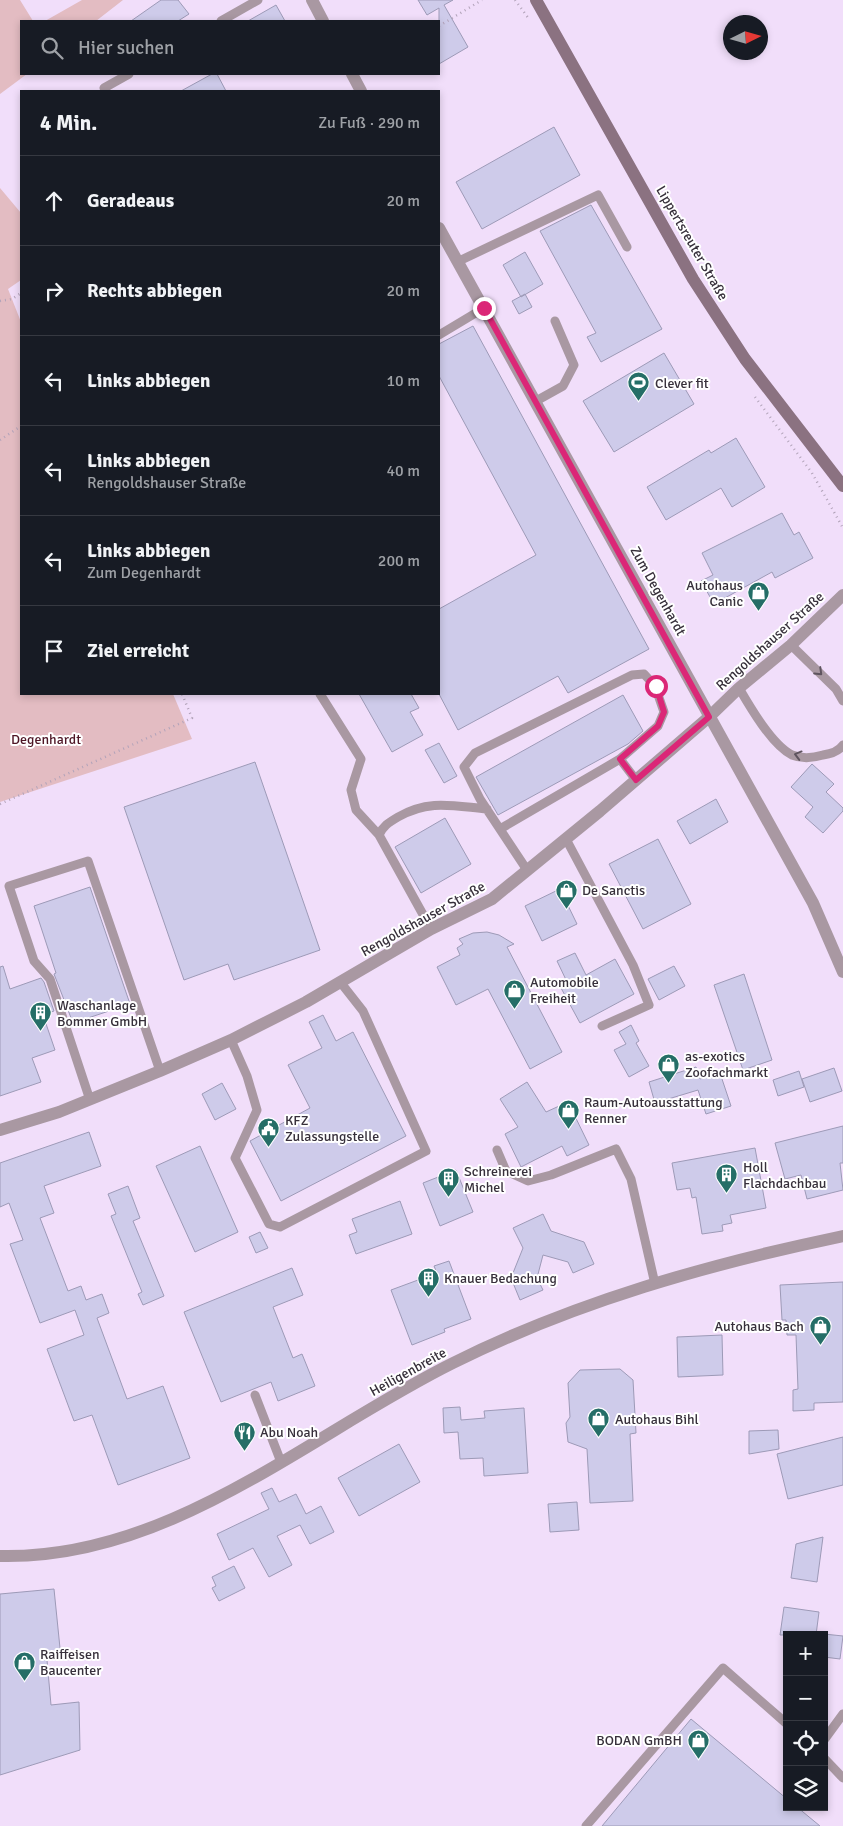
<!DOCTYPE html>
<html lang="de">
<meta charset="utf-8">
<style>
body{margin:0;font-family:Signika,sans-serif;background:#20242c;color:#f1f3f6}
.controls{position:absolute;right:15px;bottom:15px;display:grid;overflow:hidden;border-radius:0px;box-shadow:0 2px 8px #0003}
.controls button{width:45px;height:45px;display:grid;place-items:center;padding:0;border:0;border-bottom:1px solid #363941;background:#171b24;color:#f1f3f6;font:25px sans-serif}
.compass{position:absolute;left:723px;top:15px;width:45px;height:45px;border-radius:50%;background:#171b24;box-shadow:0 2px 8px #0003;rotate:85deg}
.stop{position:absolute;width:15px;height:15px;margin:-11px;border:4px solid #db2777;border-radius:50%;background:#fff}
.stop.end{background:#db2777;border-color:#fff;box-shadow:0 1px 5px #0008}
.list{margin:0;padding:0;list-style:none}
h2{display:flex;justify-content:space-between;align-items:center;height:65px;margin:0;padding:0 20px;font-size:21px}
h2 small{font-size:16px;font-weight:400;color:#9ea1a6}
.list li{display:grid;grid-template-columns:32px 1fr auto;gap:15px;align-items:center;box-sizing:border-box;height:90px;padding:0 20px;border-top:1px solid #363941}
.list b{display:block;font-size:19px;white-space:nowrap}
.list p{margin:0;font-size:16px;white-space:nowrap;color:#9ea1a6}
.list em{font-size:16px;font-style:normal;color:#9ea1a6}
.icon{flex:none;width:28px;height:28px;fill:none;stroke:currentColor;stroke-width:2;stroke-linecap:round;stroke-linejoin:round}
.map{position:relative;flex:none;width:843px;height:1826px;overflow:hidden}
.search{position:absolute;background:#171b24;box-shadow:0 2px 8px #0003;left:20px;top:20px;width:420px;height:55px;display:flex;align-items:center;gap:12px;box-sizing:border-box;padding:0 18px;border-radius:0px;color:#9ea1a6;font-size:19px}
.panel{position:absolute;background:#171b24;box-shadow:0 2px 8px #0003;left:20px;top:90px;width:420px;height:605px;border-radius:0px}
.map>svg:first-child{display:block}
</style>
<div class="map">
<svg width="843" height="1826" viewBox="0 0 843 1826">
<rect width="100%" height="100%" fill="#f1defa"/>
<path fill="#e3bcc2" d="M0,0H20L33,21H21V74H27L0,94Z
M82,0H123L96,21H45Z
M0,188L21,213V280L8,289L21,322V694H173L192,739L0,802Z"/>
<path fill="#cecbea" stroke="#9d9ab7" d="M161,0H178L189,14L178,21H131Z
M418,0H453L444,5L468,47L439,64V8L427,15Z
M276,5L285,21H248Z
M212,74H217L226,91H181Z
M554,127L580,175L482,229L456,182Z
M591,205L662,329L601,362L587,337L596,333L540,231Z
M525,252L543,284L521,297L503,265Z
M525,294L532,307L519,314L512,301Z
M473,326L649,649L568,693L558,676L458,730L439,694V609L536,555L439,376V344Z
M664,353L694,404L614,452L583,401Z
M736,438L765,487L732,507L721,488L666,520L647,487L709,450L711,453Z
M782,513L794,535L799,532L813,558L775,578L772,572L714,604L701,581L713,575L702,553Z
M359,694H411L419,708L410,712L423,735L392,752Z
M623,695L643,731L628,744L498,815L476,777Z
M439,743L457,776L444,783L425,750Z
M255,762L320,950L234,980L228,964L184,980L124,807Z
M812,764L834,784L826,792L843,808V811L823,833L805,817L813,807L791,787Z
M716,799L728,822L690,844L677,821Z
M445,818L471,864L421,893L395,847Z
M658,839L691,904L643,929L609,864Z
M90,887L130,1004L73,1023L54,974L56,973L34,906Z
M560,889L577,924L542,941L525,906Z
M487,932L499,935L514,944L507,947L562,1052L530,1069L488,989L456,1005L437,967L460,955L457,948L463,944L459,939L473,933Z
M575,953L586,975L615,959L634,994L580,1023L561,988L568,984L557,961Z
M3,966L10,989L41,978L44,982L54,1011L43,1015L55,1050L32,1058L41,1082L0,1096V967Z
M674,966L685,986L659,1000L648,979Z
M744,974L772,1060L743,1070L714,985Z
M323,1015L336,1041L353,1032L406,1136L281,1201L250,1141L310,1108L288,1065L322,1048L309,1022Z
M631,1025L639,1041L636,1043L649,1066L629,1077L614,1050L626,1044L619,1032Z
M696,1067L700,1079L720,1073L731,1106L706,1114L698,1090L655,1103L649,1082Z
M834,1068L842,1091L810,1102L802,1079Z
M799,1071L804,1087L778,1096L773,1080Z
M527,1082L546,1112L568,1102L589,1145L567,1156L562,1146L521,1167L505,1134L518,1127L500,1099Z
M222,1083L236,1109L215,1120L202,1094Z
M843,1126V1163H840L843,1190L807,1199L801,1175L785,1179L775,1143Z
M89,1132L101,1166L44,1186L54,1213L40,1218L68,1291L81,1286L86,1300L102,1294L109,1313L97,1318L127,1399L163,1386L190,1458L118,1485L92,1415L74,1421L47,1349L84,1335L75,1310L40,1323L10,1244L23,1240L9,1203L0,1207V1163Z
M200,1146L238,1232L195,1252L156,1166Z
M755,1148L766,1208L730,1215L732,1223L722,1225L723,1231L702,1234L696,1197L692,1198L690,1188L677,1190L672,1163Z
M456,1170L473,1212L440,1226L423,1183Z
M128,1186L140,1218L133,1221L164,1296L143,1305L138,1294L142,1292L111,1216L116,1214L108,1194Z
M400,1201L412,1234L356,1254L349,1235L357,1232L352,1219Z
M543,1214L551,1231L584,1242L594,1264L573,1273L568,1262L543,1255L537,1278L543,1290L520,1300L511,1278L523,1248L513,1228Z
M260,1232L268,1248L256,1253L249,1237Z
M449,1261L471,1319L444,1329L445,1332L412,1345L391,1290L437,1273L434,1266Z
M292,1268L303,1295L273,1307L293,1358L302,1354L315,1386L278,1401L271,1382L221,1402L184,1312Z
M843,1282V1402L814,1403V1410L793,1411V1390L798,1389L796,1335H787L786,1320H782L780,1285Z
M722,1335L723,1375L678,1377L677,1337Z
M620,1369L633,1380L636,1433L630,1434L633,1501L590,1503L587,1449L568,1442L566,1423L570,1417L568,1383L580,1370Z
M460,1407L461,1420L485,1418L484,1411L524,1408L528,1473L484,1476L483,1458L460,1459L458,1432L444,1433L443,1408Z
M778,1430L779,1449L749,1454V1431Z
M843,1437V1485L788,1499L777,1454Z
M399,1444L420,1482L359,1516L338,1478Z
M272,1488L279,1502L296,1494L306,1514L321,1506L334,1532L310,1544L300,1525L277,1536L292,1565L269,1577L253,1548L229,1560L217,1534L269,1509L261,1493Z
M577,1502L579,1530L550,1532L548,1504Z
M823,1537L817,1582L791,1578L796,1544Z
M234,1566L245,1588L219,1601L212,1588L216,1586L212,1577Z
M54,1589L61,1658L47,1660L51,1705L79,1702L80,1750L0,1775V1594Z
M784,1607L819,1612L816,1635H780Z
M824,1634L843,1636L840,1659L824,1657Z
M691,1719L787,1799V1807H797L820,1826H602Z"/>
<g fill="none" stroke-linecap="round" stroke-linejoin="round">
<path stroke="#b2a3b9" stroke-width="2.5" stroke-dasharray="1 4" stroke-linecap="butt" d="M515,0L529,19
M439,26L482,0
M0,301L12,299L21,293
M755,397L812,473L843,528
M0,440L21,426
M0,804L192,718L182,694"/>
<path stroke="#a998a2" stroke-width="9" d="M221,21L258,0
M106,91L104,88L129,74
M457,262L598,195L627,247
M439,335L484,308
M536,401L563,386L574,365L555,321
M791,645L836,689L843,701
M739,688C750,707 772,745 792,755C802,759 813,758 823,755C830,754 839,751 843,745
M320,694L361,759L351,790L356,810L379,835
M500,829L620,759L636,780
M566,839L633,965L649,1005L602,1026
M527,870L480,799L464,767L475,753L632,675L644,674L655,686L664,712L658,726L620,759
M431,929L379,835C383,826 388,823 398,817C429,799 453,806 487,809
M231,1040L247,1076L257,1110L235,1158L269,1224L280,1227L426,1151L363,1011L341,983
M90,1100L50,979L34,961L9,886L88,861L160,1071
M497,1150L506,1171L528,1181L551,1175L616,1149L631,1179L655,1284
M255,1395L281,1462
M824,1740L843,1714
M824,1758L843,1778
M586,1826L723,1668L787,1724"/>
<path stroke="#a998a2" stroke-width="12" d="M312,0L323,21
M352,74L361,91
M439,228L813,903L843,972
M0,1130L59,1112L160,1071L231,1040L306,1002L431,929L492,899L600,811L709,717L739,688L791,645L843,595
M0,1556C170,1560 308,1435 453,1363C575,1302 709,1264 843,1236"/>
<path stroke="#8b7281" stroke-width="12" d="M536,0L693,279L745,359L843,486"/>
</g>
<defs><path id="oneway-chevron" d="M-2-3.5L2.5 0L-2 3.5" fill="none" stroke-width="1.6" stroke-linecap="round" stroke-linejoin="round" transform="scale(1.25)"/></defs>
<g stroke="#5f545f">
<use href="#oneway-chevron" transform="translate(819 672) rotate(44)"/>
<use href="#oneway-chevron" transform="translate(798 755) rotate(-165)"/>
</g>
<g fill="none" stroke-linecap="round" stroke-linejoin="round">
<path stroke="#db2777" stroke-width="6" d="M484,308L709,717L636,780L620,759L658,726L664,712L656,686"/>
</g>
<defs>
<symbol id="stadium-pin" viewBox="-11 -11 22 30"><path d="M0 17L-7.5 6A9.5 9.5 0 1 1 7.5 6Z" fill="#256e67" stroke="#fff"/><path d="M0-5a6.5 5 0 1 0 0 10a6.5 5 0 1 0 0-10ZM-3.5-1.8h7v3.6h-7Z" fill="#fff"/></symbol>
<symbol id="shop-pin" viewBox="-11 -11 22 30"><path d="M0 17L-7.5 6A9.5 9.5 0 1 1 7.5 6Z" fill="#256e67" stroke="#fff"/><path d="M-5-2.5h2.3a2.7 3.5 0 0 1 5.4 0H5L5.5 6h-11ZM-1.5-2.5h3a1.5 2.3 0 0 0-3 0Z" fill="#fff"/></symbol>
<symbol id="building-pin" viewBox="-11 -11 22 30"><path d="M0 17L-7.5 6A9.5 9.5 0 1 1 7.5 6Z" fill="#256e67" stroke="#fff"/><path d="M-4-6H4V6H1V3H-1V6H-4ZM-2.5-4.3h1.7v1.8h-1.7ZM.8-4.3h1.7v1.8H.8ZM-2.5-1h1.7V.8h-1.7ZM.8-1h1.7V.8H.8Z" fill="#fff"/></symbol>
<symbol id="civic-pin" viewBox="-11 -11 22 30"><path d="M0 17L-7.5 6A9.5 9.5 0 1 1 7.5 6Z" fill="#256e67" stroke="#fff"/><path d="M-.6-6.5H3V-4.5H.6V-3L4-1V1h2V6H-6V1h2V-1L-.6-3ZM-1.2 2.5V6h2.4V2.5Z" fill="#fff"/></symbol>
<symbol id="restaurant-pin" viewBox="-11 -11 22 30"><path d="M0 17L-7.5 6A9.5 9.5 0 1 1 7.5 6Z" fill="#256e67" stroke="#fff"/><path d="M-5-6h1v4h1v-4h1v4h1v-4h1v5L-1.5 .5V6h-2V.5L-5-1ZM5-6V6H3V1.5H1.5Q1.5-4 5-6Z" fill="#fff"/></symbol>
</defs>
<g fill-rule="evenodd">
<use href="#stadium-pin" x="626" y="370" width="25" height="34"/>
<use href="#shop-pin" x="746" y="580" width="25" height="34"/>
<use href="#shop-pin" x="554" y="878" width="25" height="34"/>
<use href="#shop-pin" x="502" y="978" width="25" height="34"/>
<use href="#building-pin" x="28" y="1000" width="25" height="34"/>
<use href="#shop-pin" x="656" y="1052" width="25" height="34"/>
<use href="#shop-pin" x="556" y="1098" width="25" height="34"/>
<use href="#civic-pin" x="256" y="1116" width="25" height="34"/>
<use href="#building-pin" x="714" y="1162" width="25" height="34"/>
<use href="#building-pin" x="436" y="1166" width="25" height="34"/>
<use href="#building-pin" x="416" y="1266" width="25" height="34"/>
<use href="#shop-pin" x="808" y="1314" width="25" height="34"/>
<use href="#shop-pin" x="586" y="1406" width="25" height="34"/>
<use href="#restaurant-pin" x="232" y="1420" width="25" height="34"/>
<use href="#shop-pin" x="12" y="1650" width="25" height="34"/>
<use href="#shop-pin" x="686" y="1728" width="25" height="34"/>
</g>
<g text-anchor="middle" dominant-baseline="central" stroke-width="4" stroke-linejoin="round" paint-order="stroke">
<g font-size="14" fill="#37303b" stroke="#fff">
<text transform="translate(692 243) rotate(60)">Lippertsreuter Straße</text>
<text transform="translate(658 591) rotate(61)">Zum Degenhardt</text>
<text transform="translate(770 641) rotate(-42)">Rengoldshauser Straße</text>
<text transform="translate(423 919) rotate(-29)">Rengoldshauser Straße</text>
<text transform="translate(408 1372) rotate(-29)">Heiligenbreite</text>
</g>
<g font-size="14" fill="#37303b" stroke="#fff" text-anchor="start">
<text x="655" y="383">Clever fit</text>
<text x="743" y="585" text-anchor="end">Autohaus<tspan x="743" dy="16">Canic</tspan></text>
<text x="582" y="890">De Sanctis</text>
<text x="530" y="982">Automobile<tspan x="530" dy="16">Freiheit</tspan></text>
<text x="57" y="1005">Waschanlage<tspan x="57" dy="16">Bommer GmbH</tspan></text>
<text x="685" y="1056">as-exotics<tspan x="685" dy="16">Zoofachmarkt</tspan></text>
<text x="584" y="1102">Raum-Autoausstattung<tspan x="584" dy="16">Renner</tspan></text>
<text x="285" y="1120">KFZ<tspan x="285" dy="16">Zulassungstelle</tspan></text>
<text x="743" y="1167">Holl<tspan x="743" dy="16">Flachdachbau</tspan></text>
<text x="464" y="1171">Schreinerei<tspan x="464" dy="16">Michel</tspan></text>
<text x="444" y="1278">Knauer Bedachung</text>
<text x="804" y="1326" text-anchor="end">Autohaus Bach</text>
<text x="615" y="1419">Autohaus Bihl</text>
<text x="260" y="1432">Abu Noah</text>
<text x="40" y="1654">Raiffeisen<tspan x="40" dy="16">Baucenter</tspan></text>
<text x="682" y="1740" text-anchor="end">BODAN GmBH</text>
</g>
<g font-size="14" fill="#4e1626" stroke="#fff">
<text x="46" y="739">Degenhardt</text>
</g>
</g>
</svg>
<div class="controls">
<button>+</button>
<button>−</button>
<button><svg class="icon" aria-label="locate" viewBox="0 0 24 24"><circle cx="12" cy="12" r="6"/><path d="M12 2v4M12 18v4M2 12h4M18 12h4"/></svg></button>
<button><svg class="icon" aria-label="layers" viewBox="0 0 24 24"><path d="M12 4l9 5-9 5-9-5zM3 14l9 5 9-5"/></svg></button>
</div>
<svg class="compass" viewBox="-18 -18 36 36"><path d="M0-13l5 13h-10z" fill="#e53935"/><path d="M0 13l5-13h-10z" fill="#9ea1a6"/></svg>
<div class="stop" style="left:656px;top:686px"></div>
<div class="stop end" style="left:484px;top:308px"></div>
<div class="search"><svg class="icon" aria-label="search" viewBox="0 0 24 24"><circle cx="10" cy="10" r="6"/><path d="M15 15l6 6"/></svg>Hier suchen</div>
<section class="panel">
<h2>4 Min.<small>Zu Fuß · 290 m</small></h2>
<ul class="list">
<li><svg class="icon" aria-label="ahead" viewBox="0 0 24 24"><path d="M12 20V5M6 11l6-6 6 6"/></svg><div><b>Geradeaus</b></div><em>20 m</em></li>
<li><svg class="icon" aria-label="right" viewBox="0 0 24 24"><path d="M7 20v-9h11M14 6l5 5-5 5"/></svg><div><b>Rechts abbiegen</b></div><em>20 m</em></li>
<li><svg class="icon" aria-label="left" viewBox="0 0 24 24"><path d="M17 20v-9H6M10 6l-5 5 5 5"/></svg><div><b>Links abbiegen</b></div><em>10 m</em></li>
<li><svg class="icon" aria-label="left" viewBox="0 0 24 24"><path d="M17 20v-9H6M10 6l-5 5 5 5"/></svg><div><b>Links abbiegen</b><p>Rengoldshauser Straße</p></div><em>40 m</em></li>
<li><svg class="icon" aria-label="left" viewBox="0 0 24 24"><path d="M17 20v-9H6M10 6l-5 5 5 5"/></svg><div><b>Links abbiegen</b><p>Zum Degenhardt</p></div><em>200 m</em></li>
<li><svg class="icon" aria-label="arrive" viewBox="0 0 24 24"><path d="M6 21V4h12l-3 4 3 4H6"/></svg><div><b>Ziel erreicht</b></div></li>
</ul>
</section>
</div>
